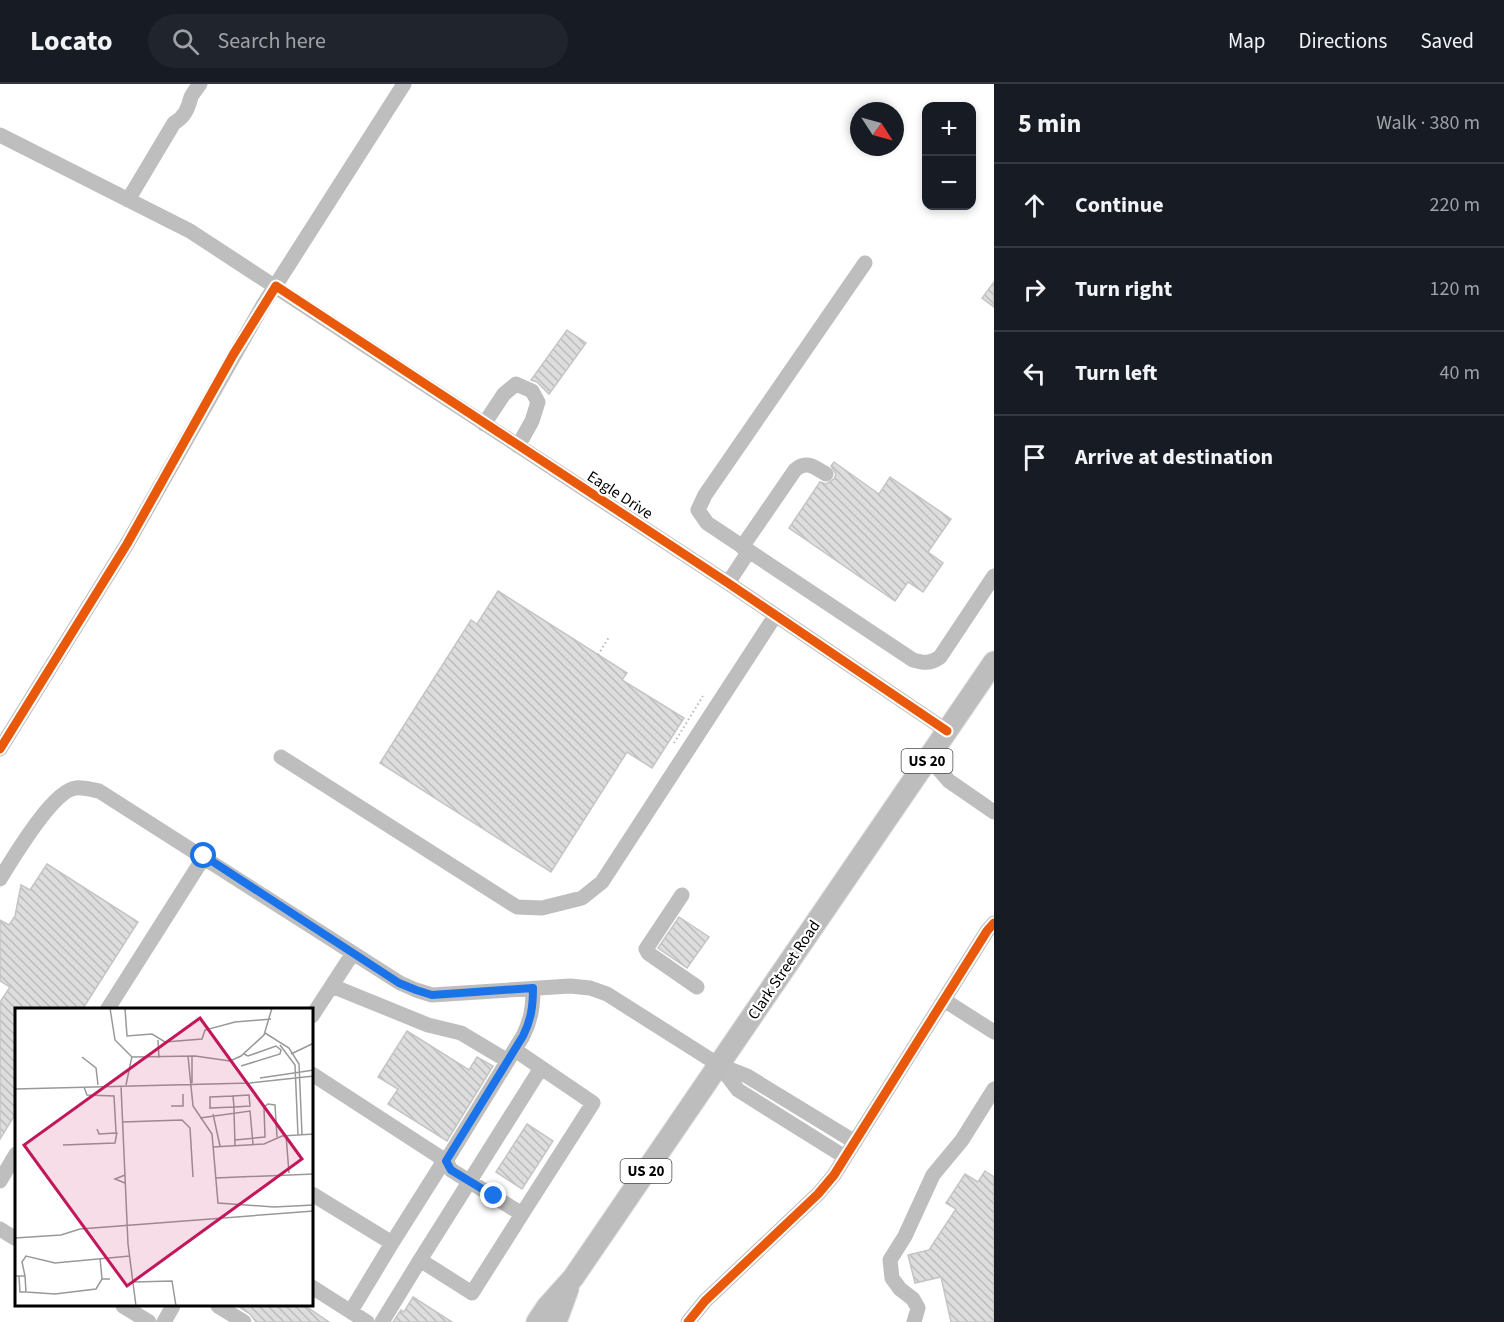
<!DOCTYPE html>
<meta charset="utf-8">
<style>
body{margin:0;font-family:"Source Sans 3",sans-serif;background:#20242c;color:#f1f3f6}
.controls{position:absolute;right:18px;top:18px;display:grid;overflow:hidden;border-radius:12px;box-shadow:0 3px 9px #0003}
.controls button{width:54px;height:54px;display:grid;place-items:center;padding:0;border:0;border-bottom:2px solid #363941;background:#171b24;color:#f1f3f6;font:30px sans-serif}
.compass{position:absolute;left:850px;top:18px;width:54px;height:54px;border-radius:50%;background:#171b24;box-shadow:0 3px 9px #0003;rotate:126deg}
.stop{position:absolute;width:18px;height:18px;margin:-14px;border:4px solid #1a73e8;border-radius:50%;background:#fff}
.stop.end{background:#1a73e8;border-color:#fff;box-shadow:0 2px 6px #0008}
.list{margin:0;padding:0;list-style:none}
h2{display:flex;justify-content:space-between;align-items:center;height:78px;margin:0;padding:0 24px;font-size:26px}
h2 small{font-size:20px;font-weight:400;color:#9ea1a6}
.list li{display:grid;grid-template-columns:39px 1fr auto;gap:18px;align-items:center;box-sizing:border-box;height:84px;padding:0 24px;border-top:2px solid #363941}
.list b{display:block;font-size:22px;white-space:nowrap}
.list em{font-size:20px;font-style:normal;color:#9ea1a6}
.icon{flex:none;width:33px;height:33px;fill:none;stroke:currentColor;stroke-width:2;stroke-linecap:round;stroke-linejoin:round}
.map{position:relative;flex:none;width:994px;height:1238px;overflow:hidden}
header{display:flex;align-items:center;gap:36px;box-sizing:border-box;height:84px;padding:0 30px;background:#171b24;border-bottom:2px solid #363941}
header strong{font-size:28px}
nav{display:flex;gap:33px;margin-inline-start:auto;font-size:21px}
.search{width:420px;height:54px;background:#20242c;display:flex;align-items:center;gap:15px;box-sizing:border-box;padding:0 21px;border-radius:33px;color:#9ea1a6;font-size:22px}
main{display:flex}
aside{flex:1;background:#171b24}
.map>svg:first-child{display:block}
</style>
<header>
<strong>Locato</strong>
<div class="search"><svg class="icon" aria-label="search" viewBox="0 0 24 24"><circle cx="10" cy="10" r="6"/><path d="M15 15l6 6"/></svg>Search here</div>
<nav><a>Map</a><a>Directions</a><a>Saved</a></nav>
</header>
<main>
<div class="map">
<svg width="994" height="1238" viewBox="0 0 994 1238">
<defs>
<pattern id="building-back-hatch" width="6" height="6" patternUnits="userSpaceOnUse" patternTransform="scale(1.5)"><rect width="6" height="6" fill="#ddd"/><path d="M-1 5l2 2M0 0l6 6M5-1l2 2" fill="none" stroke="#bcbcbc"/></pattern>
</defs>
<rect width="100%" height="100%" fill="#fff"/>
<path fill="url(#building-back-hatch)" stroke="#c5c5c5" stroke-width="1.5" d="M994,198V223L982,214Z
M567,246L586,259L549,310L537,298L531,296Z
M834,378L879,410L890,393L951,435L928,468L943,479L923,508L908,498L895,517L789,444L820,398L826,400L834,395L836,390L831,382Z
M498,507L627,589L622,596L684,634L652,684L627,668L551,788L380,679L471,536L477,540Z
M47,780L138,838L82,926H16V1029L0,1055V918L10,903L0,897V836L9,841L15,832L21,801L30,806Z
M679,833L709,853L687,884L658,864Z
M407,947L469,986L477,973L493,982L447,1057L388,1020L398,1005L378,993Z
M527,1040L553,1057L522,1105L496,1088Z
M985,1087L994,1093V1238H951L941,1193L915,1199L908,1171L929,1166L956,1125L946,1119L965,1090L978,1098Z
M413,1213L452,1238H393L401,1226L404,1228Z
M236,1221H304L329,1238H256L250,1230Z"/>
<g fill="none" stroke-linecap="round" stroke-linejoin="round">
<defs>
<path id="highway" d="M537,1238L547,1223L573,1194L994,578
M556,1238L568,1205"/>
</defs>
<use href="#highway" stroke="#dbdbdb" stroke-width="23"/>
<path stroke="#b8b8b8" stroke-width="2" stroke-dasharray="1.5 3" stroke-linecap="butt" d="M598,571L609,553
M674,659L703,612"/>
<path stroke="#bebebe" stroke-width="15" d="M0,51L190,147L728,499L947,647
M128,116L174,39C185,33 188,24 191,13C193,9 197,4 200,0
M484,340L504,310L516,300L532,307L538,318L532,337L518,362
M742,463L795,386C806,376 814,383 826,390
M749,467L913,576C924,579 930,580 940,573L994,492
M728,499L749,467L707,439L698,426L705,411L865,179
M0,665L127,460L263,221L404,0
M281,673L517,823L542,824L582,814L602,798L775,532
M929,674L949,697L994,728
M0,795C13,774 53,706 76,704C83,703 92,706 99,707L400,899L416,906L432,911L570,902L590,904L607,910L719,981L747,992L855,1058
M682,811L646,865L648,869L697,903
M332,902L428,941L461,949L508,977
M944,916L994,948
M107,926L204,773
M312,932L353,869
M515,966L593,1019L522,1130
M719,981L738,1006L845,1073
M312,990L446,1077L451,1086L522,1130L472,1209L420,1176L541,984
M0,1097L16,1070
M312,1110L392,1159L440,1083L446,1077L523,952C531,936 533,923 533,905
M0,1145L16,1155
M312,1203L367,1238
M123,1222L149,1238
M218,1222L244,1238
M351,1227L392,1159
M164,1238L173,1222
M382,1238L420,1176
M688,1238L705,1217L818,1110L834,1091L987,847L994,839
M914,1238L918,1224L913,1215L900,1205L892,1194L890,1176L905,1152L933,1091L962,1056L994,1005"/>
<use href="#highway" stroke="#bdbdbd" stroke-width="21"/>
<defs>
<path id="cycleway" d="M0,665L127,460L233,271L276,202L728,499L947,647
M688,1238L705,1217L818,1110L834,1091L987,847L994,839"/>
</defs>
<use href="#cycleway" stroke="#fff" stroke-width="13"/>
<use href="#cycleway" stroke="#e8590c" stroke-width="9"/>
</g>
<g fill="none" stroke-linecap="round" stroke-linejoin="round">
<path stroke="#1a73e8" stroke-width="8" d="M204,772L399,899L416,906L432,911L533,904C533,923 531,936 523,952L446,1077L451,1086L494,1112"/>
</g>
<g text-anchor="middle" dominant-baseline="central" stroke-width="4.5" stroke-linejoin="round" paint-order="stroke">
<g fill="#fff" stroke="#4c4c4c" stroke-width="1.5">
<rect x="901.5" y="665" width="51" height="24" rx="4.5"/>
<rect x="620.5" y="1075" width="51" height="24" rx="4.5"/>
</g>
<g font-size="15" font-weight="bold" fill="#000">
<text x="927" y="677">US 20</text>
<text x="646" y="1087">US 20</text>
</g>
<g font-size="16" fill="#000" stroke="#fff">
<text transform="translate(620 411) rotate(33)">Eagle Drive</text>
<text transform="translate(784 886) rotate(-56)">Clark Street Road</text>
</g>
</g>
<g transform="translate(15 924)">
<rect width="298" height="298" fill="#fff"/>
<path fill="none" stroke="#999" stroke-width="1.5" d="M95,0L100,32L117,49L180,48L215,53L226,48L249,27L257,0M110,0L112,28L137,26L150,34L187,31L190,22L220,14L256,11M250,25L274,40L284,56L287,126M143,32L144,50M265,37L280,57L283,127M276,46L299,35M173,48L178,98L197,126L203,195L259,199L299,197M177,48V75M67,49L81,60L83,77M226,58L265,46L266,42L261,38L233,48L229,46M245,70L299,62M111,77L117,48M106,78L113,236L121,298M69,79L72,87L99,88L101,124M0,81L235,75L299,68M156,98H168V86M195,100L219,99L235,98L234,87L218,88L219,99V103L220,137M195,101V89L218,88M198,106L205,138M185,110L235,103L238,136M107,114L167,112L175,120L178,169M82,121L84,126L101,125M271,127L274,165M220,132L250,129L249,99L253,96L260,97L262,129M48,137L100,135L102,124M198,139L249,136L267,128L299,126M110,167L100,171L110,175M200,170L299,166M0,230L46,227L65,221L299,203M85,250L87,271H95M0,268H10L11,284H5L4,268M10,268L7,254L11,248L40,255L115,248M119,274L157,273L161,298M11,284L40,286L81,281L87,271"/>
<path fill="#c2185b" fill-opacity="0.15" stroke="#c2185b" stroke-width="3" d="M185,10L287,151L112,278L9,137Z"/>
<rect width="298" height="298" fill="none" stroke="#000" stroke-width="3"/>
</g>
</svg>
<div class="controls">
<button>+</button>
<button>−</button>
</div>
<svg class="compass" viewBox="-18 -18 36 36"><path d="M0-13l5 13h-10z" fill="#e53935"/><path d="M0 13l5-13h-10z" fill="#9ea1a6"/></svg>
<div class="stop" style="left:204px;top:772px"></div>
<div class="stop end" style="left:494px;top:1112px"></div>
</div>
<aside>
<h2>5 min<small>Walk · 380 m</small></h2>
<ul class="list">
<li><svg class="icon" aria-label="ahead" viewBox="0 0 24 24"><path d="M12 20V5M6 11l6-6 6 6"/></svg><div><b>Continue</b></div><em>220 m</em></li>
<li><svg class="icon" aria-label="right" viewBox="0 0 24 24"><path d="M7 20v-9h11M14 6l5 5-5 5"/></svg><div><b>Turn right</b></div><em>120 m</em></li>
<li><svg class="icon" aria-label="left" viewBox="0 0 24 24"><path d="M17 20v-9H6M10 6l-5 5 5 5"/></svg><div><b>Turn left</b></div><em>40 m</em></li>
<li><svg class="icon" aria-label="arrive" viewBox="0 0 24 24"><path d="M6 21V4h12l-3 4 3 4H6"/></svg><div><b>Arrive at destination</b></div></li>
</ul>
</aside>
</main>
